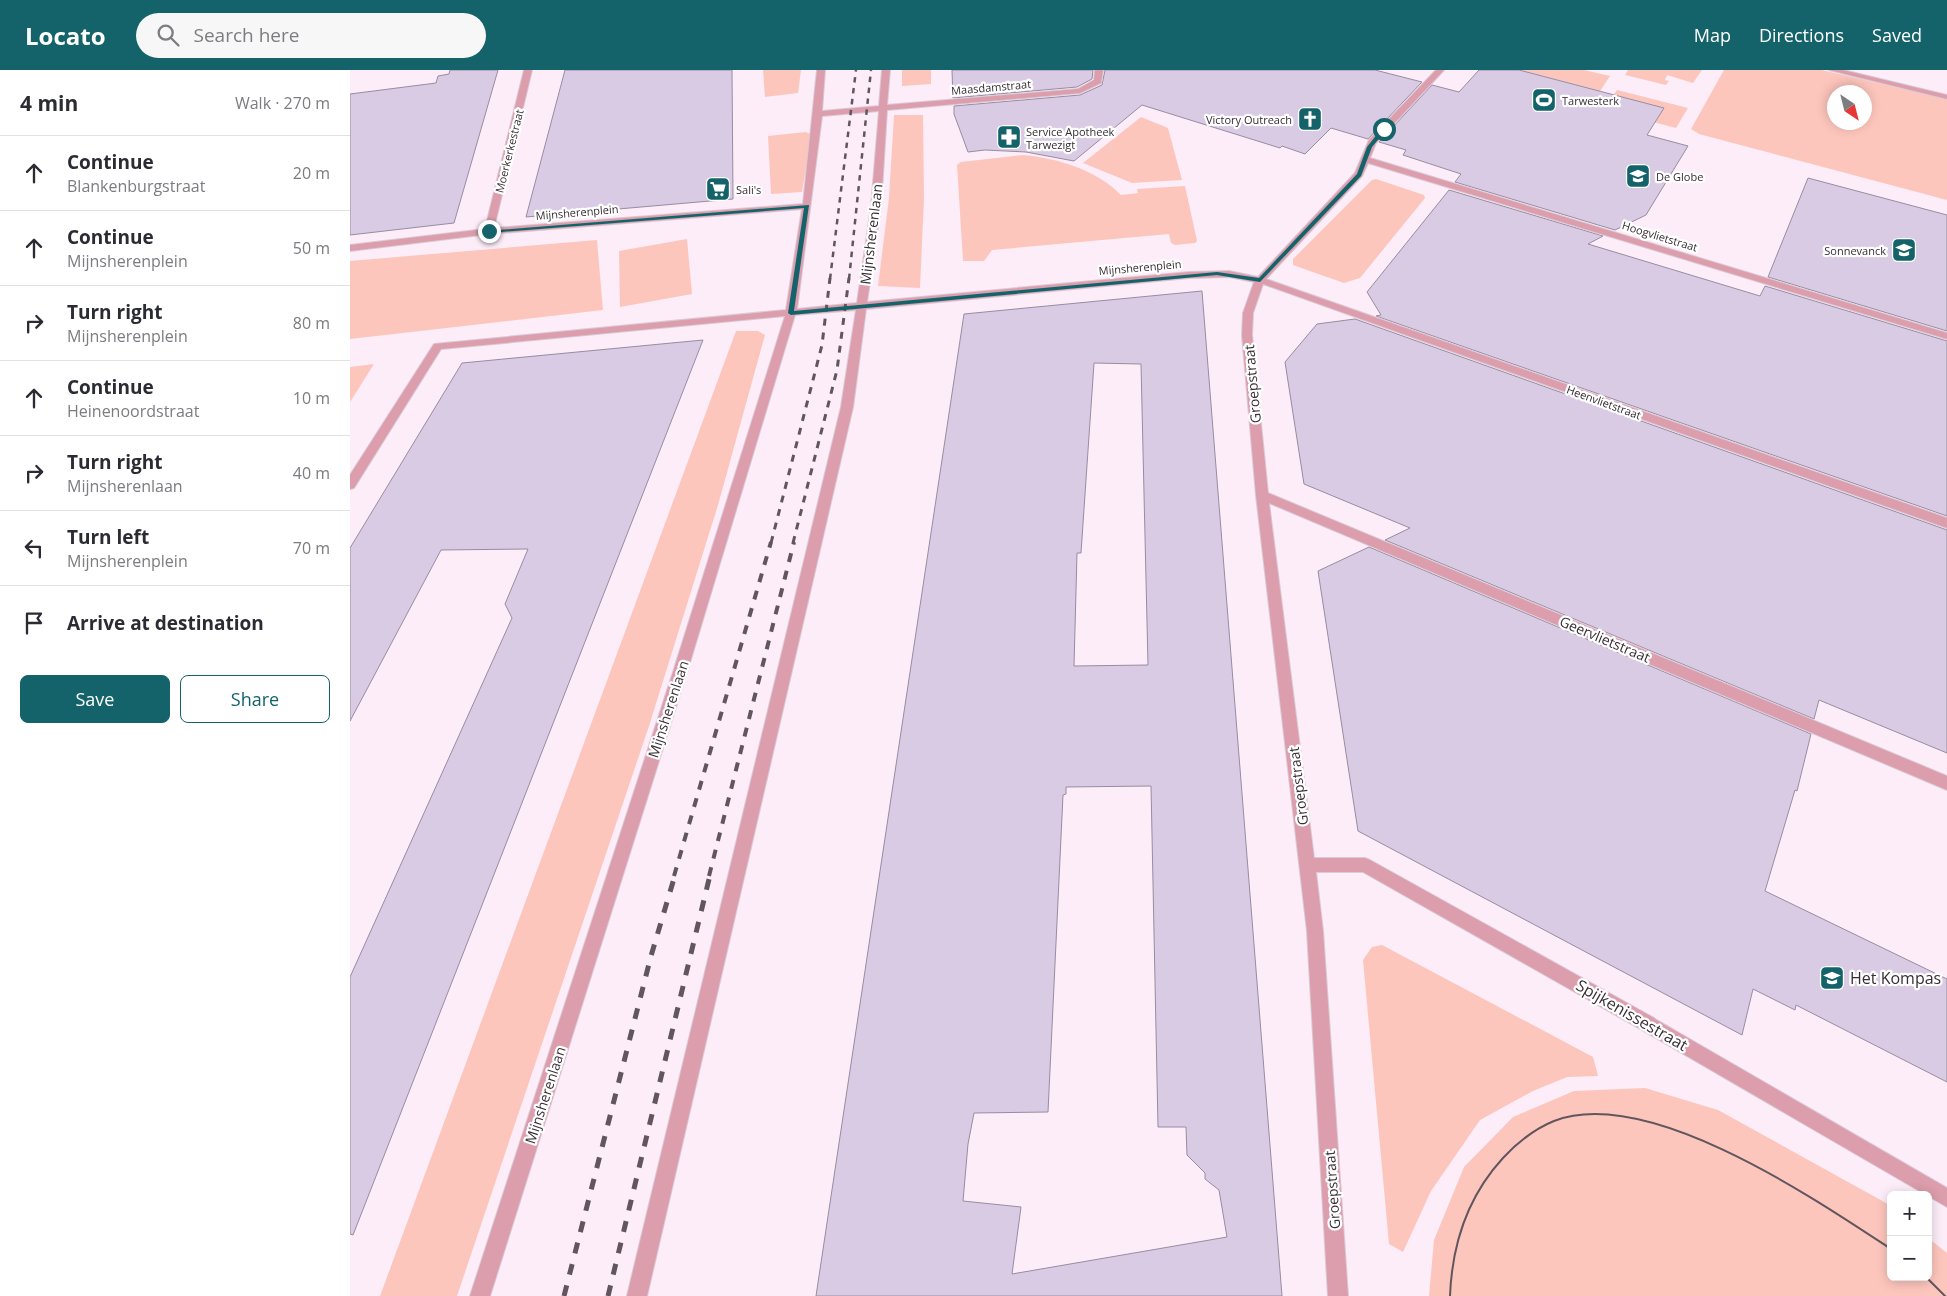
<!DOCTYPE html>
<meta charset="utf-8">
<style>
body{margin:0;font-family:"Open Sans",sans-serif;background:#f7f7f7;color:#2b2b33}
.controls{position:absolute;right:15px;bottom:15px;display:grid;overflow:hidden;border-radius:8px;box-shadow:0 2px 12px #0003}
.controls button{width:45px;height:45px;display:grid;place-items:center;padding:0;border:0;border-bottom:1px solid #e1e1e2;background:#fff;color:#2b2b33;font:25px sans-serif}
.compass{position:absolute;left:1477px;top:15px;width:45px;height:45px;border-radius:50%;background:#fff;box-shadow:0 2px 12px #0003;rotate:145deg}
.stop{position:absolute;width:15px;height:15px;margin:-11px;border:4px solid #14636a;border-radius:50%;background:#fff}
.stop.end{background:#14636a;border-color:#fff;box-shadow:0 1px 5px #0008}
.list{margin:0;padding:0;list-style:none}
h2{display:flex;justify-content:space-between;align-items:center;height:65px;margin:0;padding:0 20px;font-size:21px}
h2 small{font-size:16px;font-weight:400;color:#7c7c81}
.list li{display:grid;grid-template-columns:32px 1fr auto;gap:15px;align-items:center;box-sizing:border-box;height:75px;padding:0 20px;border-top:1px solid #e1e1e2}
.list b{display:block;font-size:19px;white-space:nowrap}
.list p{margin:0;font-size:16px;white-space:nowrap;color:#7c7c81}
.list em{font-size:16px;font-style:normal;color:#7c7c81}
.actions{display:flex;gap:10px;padding:15px 20px}
.actions a{flex:1;padding:11px 0;border:1px solid #14636a;border-radius:8px;text-align:center;font-size:18px;color:#14636a}
.actions .main{background:#14636a;color:#fff}
.icon{flex:none;width:28px;height:28px;fill:none;stroke:currentColor;stroke-width:2;stroke-linecap:round;stroke-linejoin:round}
.map{position:relative;flex:none;width:1597px;height:1226px;overflow:hidden}
header{display:flex;align-items:center;gap:30px;box-sizing:border-box;height:70px;padding:0 25px;background:#14636a;color:#fff}
header strong{font-size:24px}
nav{display:flex;gap:28px;margin-inline-start:auto;font-size:18px}
.search{width:350px;height:45px;background:#f7f7f7;display:flex;align-items:center;gap:12px;box-sizing:border-box;padding:0 18px;border-radius:28px;color:#7c7c81;font-size:19px}
main{display:flex}
aside{flex:1;background:#fff}
.map>svg:first-child{display:block}
</style>
<header>
<strong>Locato</strong>
<div class="search"><svg class="icon" aria-label="search" viewBox="0 0 24 24"><circle cx="10" cy="10" r="6"/><path d="M15 15l6 6"/></svg>Search here</div>
<nav><a>Map</a><a>Directions</a><a>Saved</a></nav>
</header>
<main>
<aside>
<h2>4 min<small>Walk · 270 m</small></h2>
<ul class="list">
<li><svg class="icon" aria-label="ahead" viewBox="0 0 24 24"><path d="M12 20V5M6 11l6-6 6 6"/></svg><div><b>Continue</b><p>Blankenburgstraat</p></div><em>20 m</em></li>
<li><svg class="icon" aria-label="ahead" viewBox="0 0 24 24"><path d="M12 20V5M6 11l6-6 6 6"/></svg><div><b>Continue</b><p>Mijnsherenplein</p></div><em>50 m</em></li>
<li><svg class="icon" aria-label="right" viewBox="0 0 24 24"><path d="M7 20v-9h11M14 6l5 5-5 5"/></svg><div><b>Turn right</b><p>Mijnsherenplein</p></div><em>80 m</em></li>
<li><svg class="icon" aria-label="ahead" viewBox="0 0 24 24"><path d="M12 20V5M6 11l6-6 6 6"/></svg><div><b>Continue</b><p>Heinenoordstraat</p></div><em>10 m</em></li>
<li><svg class="icon" aria-label="right" viewBox="0 0 24 24"><path d="M7 20v-9h11M14 6l5 5-5 5"/></svg><div><b>Turn right</b><p>Mijnsherenlaan</p></div><em>40 m</em></li>
<li><svg class="icon" aria-label="left" viewBox="0 0 24 24"><path d="M17 20v-9H6M10 6l-5 5 5 5"/></svg><div><b>Turn left</b><p>Mijnsherenplein</p></div><em>70 m</em></li>
<li><svg class="icon" aria-label="arrive" viewBox="0 0 24 24"><path d="M6 21V4h12l-3 4 3 4H6"/></svg><div><b>Arrive at destination</b></div></li>
</ul>
<div class="actions"><a class="main">Save</a><a>Share</a></div>
</aside>
<div class="map">
<svg width="1597" height="1226" viewBox="0 0 1597 1226">
<rect width="100%" height="100%" fill="#fcedf8"/>
<path fill="#fdc6bd" fill-rule="evenodd" d="M413,0H451L448,23L415,27Z
M552,0H581V14L552,16Z
M1169,0H1234L1260,6L1250,21Z
M1278,0H1352L1343,13L1317,5L1315,10L1319,11L1316,15L1275,5Z
M1374,0H1472L1597,29V130L1349,64L1341,59ZM1484,22H1514V52H1484Z
M1267,20L1338,38L1326,58L1253,39Z
M544,45H573L574,129L570,218L528,216L539,128Z
M791,47L818,58L832,110L782,113L733,93Z
M456,62L462,65L452,122L421,124L418,66Z
M673,85C707,88 747,100 771,125L788,123L787,119L835,116L847,171L845,173L825,175L821,173L819,164L642,180L634,191H613L607,95L611,92Z
M1026,109L1074,125L1075,128L1010,208L994,213L943,195V189L1022,110Z
M337,169L342,224L270,237L269,181Z
M247,170L253,240L0,269V191Z
M386,261H408L415,265L368,435L299,656L107,1226H30Z
M24,294L0,332V297Z
M1032,875L1243,987L1248,1006L1217,1007L1183,1021L1130,1050L1081,1121L1053,1182L1039,1174L1013,890L1022,877Z
M1295,1018L1368,1040L1536,1133L1541,1137V1207H1578V1168L1597,1183V1226H1079L1084,1170L1114,1097L1163,1047L1224,1021Z"/>
<path fill="#d8cbe3" stroke="#988ca2" fill-rule="evenodd" d="M100,0H148L104,153L0,165V24L86,13L88,6L99,4Z
M215,0H382L383,129L176,147Z
M602,0H743L742,9L727,17L603,28Z
M755,0H1025L1072,12L1018,69L981,58L955,84L932,76L930,78L792,35L724,91L676,82L635,80L618,82L604,44V36L730,25L752,15Z
M1129,0H1169L1314,38L1297,65L1338,76L1296,145L1265,160L1105,112L1111,104L1053,85L1056,80L1029,72L1082,15L1109,22Z
M1458,108L1597,145V261L1418,207Z
M1099,120L1253,166L1238,174L1410,226L1415,216L1597,271V446L1026,246L1031,245L1017,222Z
M852,221L932,1226H466L614,244ZM744,293L791,294L798,595L724,596L727,483H731ZM801,716L808,1057H836L837,1085L855,1103V1109L869,1120L877,1167L662,1204L671,1137L613,1131L618,1074L624,1043L698,1042L713,725L716,724V717Z
M1005,249L1597,460V683L1469,630L1464,649L1035,470L1060,458L954,414L935,292L967,254Z
M353,270L3,1165L0,1164V907L162,548L155,534L178,479L91,480L0,651V478L112,293Z
M1019,477L1461,664L1447,721L1445,720L1415,821L1597,909V1012L1446,935L1445,940L1403,919L1392,965L1008,761L968,501Z"/>
<g fill="none" stroke-linecap="round" stroke-linejoin="round">
<defs>
<path id="pedestrian" d="M1298,945L1597,1118V1137L1292,960L1289,954L1292,948Z"/>
<path id="minor" d="M174,0H182L144,158L453,134L467,0H475L472,41L529,36L532,0H540L537,35L728,19L744,10L745,0H753L751,13L730,23L537,40L531,137L517,232L839,202L879,201L908,207L1005,103L1019,70L1086,0H1094L1026,73L1020,88L1597,263V269L1018,93L1012,106L916,209L1597,448V458L913,214L903,243L902,265L918,423L1597,706V720L919,433L964,788H1015L1020,790L1304,948L1307,954L1304,960L1298,963L1292,960L1013,802H966L973,861L998,1226H978L957,861L906,425L892,265L893,243L904,212L879,207L839,208L516,239L503,337L297,1226H277L491,337L506,240L445,245L338,599L140,1226H120L324,599L435,246L91,279L4,418L0,419V405L84,274L436,240L452,139L139,164L0,181V175L135,159ZM529,41L521,137L507,233L447,239L472,46Z
M1479,0H1493L1597,25V29Z"/>
</defs>
<use href="#pedestrian" stroke="#d9cad5" stroke-width="2"/>
<use href="#minor" stroke="#d9cad5" stroke-width="2"/>
<use href="#pedestrian" fill="#dc9dac" fill-rule="evenodd"/>
<use href="#minor" fill="#dc9dac" fill-rule="evenodd"/>
<path stroke="#61565e" stroke-width="2" d="M1576,1207L1595,1226
M1100,1226C1102,1175 1118,1126 1153,1088C1168,1072 1184,1059 1204,1051C1298,1015 1465,1129 1541,1179"/>
<path stroke="#61565e" stroke-width="2.5" stroke-dasharray="5.5 5.5" stroke-linecap="butt" d="M480,209L506,0
M499,209L521,0"/>
<path stroke="#61565e" stroke-width="3" stroke-dasharray="7 7" stroke-linecap="butt" d="M421,473L472,275L480,208
M443,473L487,300L499,208"/>
<path stroke="#61565e" stroke-width="4" stroke-dasharray="9 9" stroke-linecap="butt" d="M324,806L421,472
M359,806L444,472"/>
<path stroke="#61565e" stroke-width="5" stroke-dasharray="11 11" stroke-linecap="butt" d="M214,1226L301,886L325,805
M258,1226L360,805"/>
</g>
<path fill="#14636a" d="M1032,58L1037,59L1022,77L1011,106L910,212L867,205L441,245L438,243L454,138L139,163L136,161L459,135L444,241L867,202L909,208L1007,104L1017,77Z"/>
<defs>
<symbol id="stadium-square" viewBox="-11 -11 22 22"><rect x="-9" y="-9" width="18" height="18" rx="4" fill="#14636a" stroke="#fff"/><path d="M0-5a6.5 5 0 1 0 0 10a6.5 5 0 1 0 0-10ZM-3.5-1.8h7v3.6h-7Z" fill="#fff"/></symbol>
<symbol id="church-square" viewBox="-11 -11 22 22"><rect x="-9" y="-9" width="18" height="18" rx="4" fill="#14636a" stroke="#fff"/><path d="M-1.2-6h2.4v3.5h3.3v2.4h-3.3V6h-2.4V-.1h-3.3v-2.4h3.3Z" fill="#fff"/></symbol>
<symbol id="pharmacy-square" viewBox="-11 -11 22 22"><rect x="-9" y="-9" width="18" height="18" rx="4" fill="#14636a" stroke="#fff"/><path d="M-2-6h4v4h4v4h-4v4h-4v-4h-4v-4h4Z" fill="#fff"/></symbol>
<symbol id="school-square" viewBox="-11 -11 22 22"><rect x="-9" y="-9" width="18" height="18" rx="4" fill="#14636a" stroke="#fff"/><path d="M0-5L7-2L0 1L-7-2ZM-4 1L0 2.5L4 1V4Q0 6-4 4Z" fill="#fff"/></symbol>
<symbol id="supermarket-square" viewBox="-11 -11 22 22"><rect x="-9" y="-9" width="18" height="18" rx="4" fill="#14636a" stroke="#fff"/><path d="M-6-5.5h2.5l.6 2H6L4.5 2H-2.5L-4.4-4H-6ZM-1.5 3.2a1.3 1.3 0 1 0 .1 0ZM3 3.2a1.3 1.3 0 1 0 .1 0Z" fill="#fff"/></symbol>
</defs>
<g fill-rule="evenodd">
<use href="#stadium-square" x="1180" y="16" width="28" height="28"/>
<use href="#church-square" x="946" y="35" width="28" height="28"/>
<use href="#pharmacy-square" x="645" y="53" width="28" height="28"/>
<use href="#school-square" x="1274" y="92" width="28" height="28"/>
<use href="#supermarket-square" x="354" y="105" width="28" height="28"/>
<use href="#school-square" x="1540" y="166" width="28" height="28"/>
<use href="#school-square" x="1468" y="894" width="28" height="28"/>
</g>
<g text-anchor="middle" dominant-baseline="central" stroke-width="4.5" stroke-linejoin="round" paint-order="stroke">
<g font-size="11" fill="#372d34" stroke="#fff">
<text transform="translate(641 17) rotate(-5)">Maasdamstraat</text>
<text transform="translate(159 81) rotate(-76)">Moerkerkestraat</text>
<text transform="translate(227 142) rotate(-5)">Mijnsherenplein</text>
<text transform="translate(1310 166) rotate(17)">Hoogvlietstraat</text>
<text transform="translate(790 197) rotate(-5)">Mijnsherenplein</text>
<text transform="translate(1254 332) rotate(20)">Heenvlietstraat</text>
</g>
<g font-size="11" fill="#372d34" stroke="#fff" text-anchor="start">
<text x="1212" y="30">Tarwesterk</text>
<text x="942" y="49" text-anchor="end">Victory Outreach</text>
<text x="676" y="61">Service Apotheek<tspan x="676" dy="13">Tarwezigt</tspan></text>
<text x="1306" y="106">De Globe</text>
<text x="386" y="119">Sali's</text>
<text x="1536" y="180" text-anchor="end">Sonnevanck</text>
</g>
<g font-size="14" fill="#372d34" stroke="#fff">
<text transform="translate(521 164) rotate(-83)">Mijnsherenlaan</text>
<text transform="translate(902 314) rotate(-95)">Groepstraat</text>
<text transform="translate(1255 569) rotate(23)">Geervlietstraat</text>
<text transform="translate(318 639) rotate(-72)">Mijnsherenlaan</text>
<text transform="translate(948 716) rotate(-97)">Groepstraat</text>
<text transform="translate(195 1025) rotate(-72)">Mijnsherenlaan</text>
<text transform="translate(982 1120) rotate(-94)">Groepstraat</text>
</g>
<g font-size="16" fill="#372d34" stroke="#fff" text-anchor="start">
<text x="1500" y="908">Het Kompas</text>
</g>
<g font-size="16" fill="#372d34" stroke="#fff">
<text transform="translate(1282 945) rotate(30)">Spijkenissestraat</text>
</g>
</g>
</svg>
<div class="controls">
<button>+</button>
<button>−</button>
</div>
<svg class="compass" viewBox="-18 -18 36 36"><path d="M0-13l5 13h-10z" fill="#e53935"/><path d="M0 13l5-13h-10z" fill="#7c7c81"/></svg>
<div class="stop" style="left:1034px;top:59px"></div>
<div class="stop end" style="left:139px;top:161px"></div>
</div>
</main>
